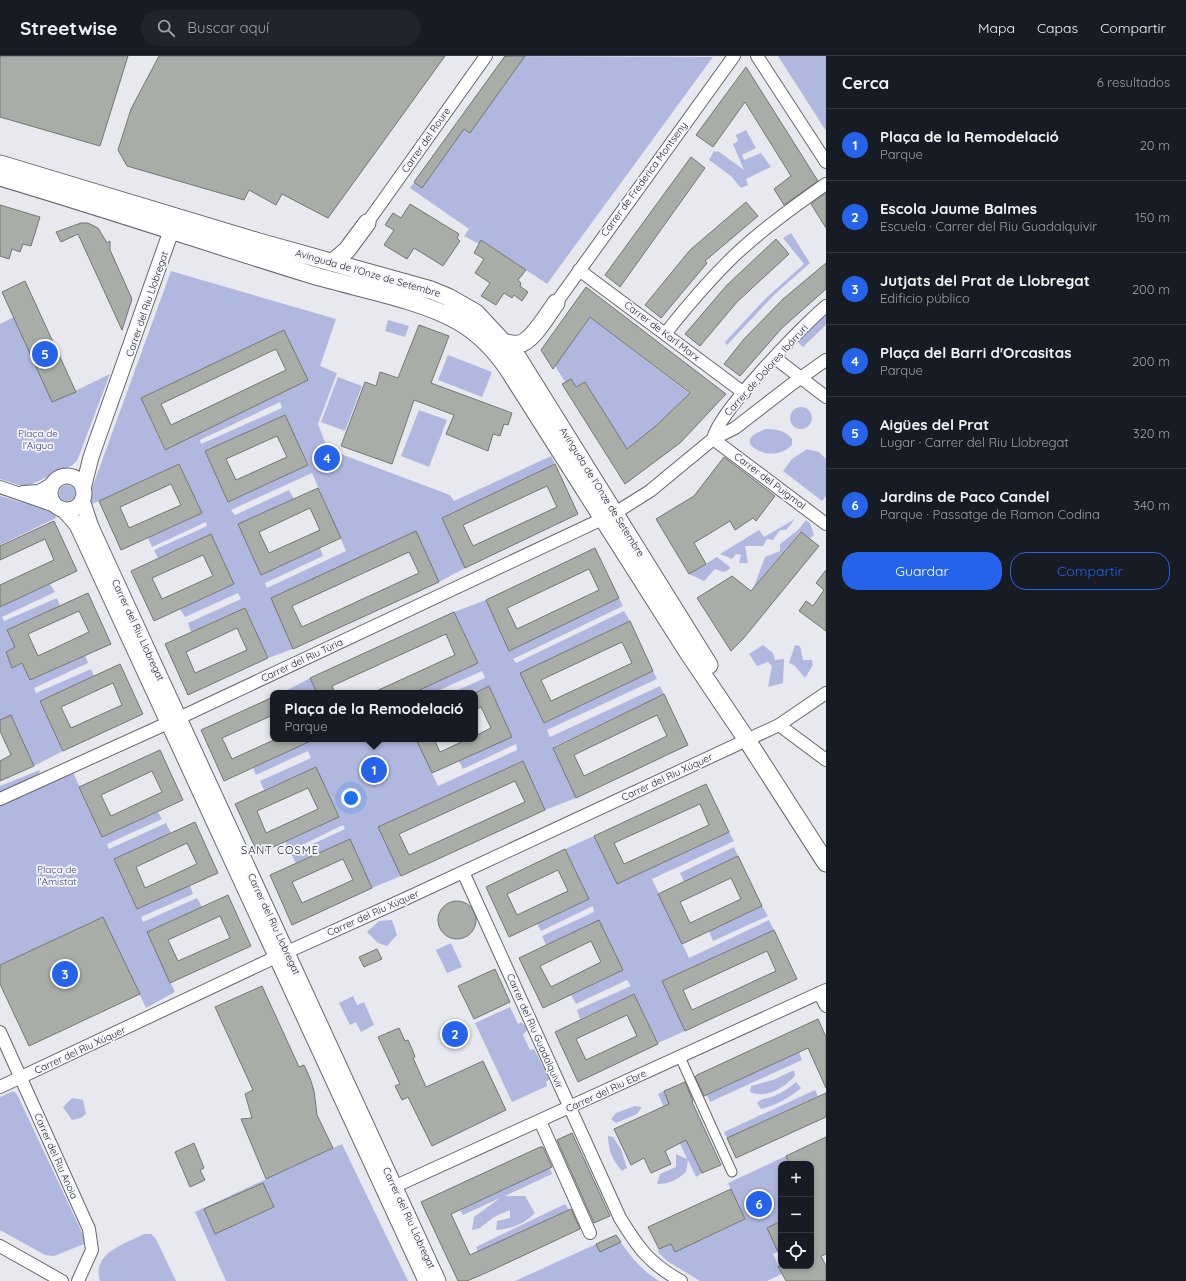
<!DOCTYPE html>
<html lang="es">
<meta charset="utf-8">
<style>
body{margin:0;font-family:Quicksand,sans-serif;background:#20242c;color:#f1f3f6}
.controls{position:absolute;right:12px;bottom:12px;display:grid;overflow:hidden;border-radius:8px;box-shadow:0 2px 6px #0003}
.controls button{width:36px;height:36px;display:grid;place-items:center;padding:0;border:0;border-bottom:1px solid #363941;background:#171b24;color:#f1f3f6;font:20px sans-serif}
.you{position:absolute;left:351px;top:742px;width:14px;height:14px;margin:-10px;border:3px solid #fff;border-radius:50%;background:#1a73e8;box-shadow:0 0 0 6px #1a73e833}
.badge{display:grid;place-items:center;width:26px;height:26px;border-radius:50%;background:#2563eb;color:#fff;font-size:13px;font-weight:700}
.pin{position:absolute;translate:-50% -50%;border:2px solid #fff;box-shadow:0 1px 4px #0006}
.popup{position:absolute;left:270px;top:634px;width:208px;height:52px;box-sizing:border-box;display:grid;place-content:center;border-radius:8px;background:#171b24;filter:drop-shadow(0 1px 3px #0005);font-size:13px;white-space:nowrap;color:#9ea1a6}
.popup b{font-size:15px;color:#f1f3f6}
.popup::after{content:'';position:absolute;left:50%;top:100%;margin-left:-8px;border:8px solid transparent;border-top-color:#171b24}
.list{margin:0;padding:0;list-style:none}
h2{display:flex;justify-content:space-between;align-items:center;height:52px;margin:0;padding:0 16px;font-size:17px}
h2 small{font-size:13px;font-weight:400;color:#9ea1a6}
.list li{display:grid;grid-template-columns:26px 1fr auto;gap:12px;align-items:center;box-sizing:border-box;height:72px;padding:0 16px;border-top:1px solid #363941}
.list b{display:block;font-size:15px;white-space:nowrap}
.list p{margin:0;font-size:13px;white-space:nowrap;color:#9ea1a6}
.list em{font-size:13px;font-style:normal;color:#9ea1a6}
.actions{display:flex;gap:8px;padding:12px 16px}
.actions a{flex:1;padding:9px 0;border:1px solid #2563eb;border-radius:16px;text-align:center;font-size:14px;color:#2563eb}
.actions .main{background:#2563eb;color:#fff}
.icon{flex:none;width:22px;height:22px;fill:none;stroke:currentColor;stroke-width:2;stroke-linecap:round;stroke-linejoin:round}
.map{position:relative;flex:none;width:826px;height:1225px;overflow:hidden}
header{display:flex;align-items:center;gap:24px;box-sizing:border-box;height:56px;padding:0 20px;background:#171b24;border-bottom:1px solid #363941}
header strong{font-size:19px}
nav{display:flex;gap:22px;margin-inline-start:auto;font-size:14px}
.search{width:280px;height:36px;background:#20242c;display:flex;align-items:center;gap:10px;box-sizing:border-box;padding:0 14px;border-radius:22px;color:#9ea1a6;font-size:15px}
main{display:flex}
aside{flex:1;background:#171b24}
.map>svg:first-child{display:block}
</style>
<header>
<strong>Streetwise</strong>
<div class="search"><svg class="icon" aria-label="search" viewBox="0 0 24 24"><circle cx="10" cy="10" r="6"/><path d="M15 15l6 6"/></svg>Buscar aquí</div>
<nav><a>Mapa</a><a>Capas</a><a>Compartir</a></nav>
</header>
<main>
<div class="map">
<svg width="826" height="1225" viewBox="0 0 826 1225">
<rect width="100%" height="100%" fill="#e8e9ef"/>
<path fill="#b1b8e0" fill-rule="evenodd" d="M505,0L713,1L547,228L481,184L479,188L464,180L469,173L410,132Z
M778,0H826V75Z
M746,74L756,92L742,99L744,104L761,97L771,111L746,123L748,129L741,132L731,120L709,104L714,95L717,96L718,95L744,114L733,88L738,85L736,79Z
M791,177L810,207L775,238L727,289L725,286L765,243L804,208L783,182Z
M171,215L336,263L320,310L337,317L318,368L326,389L330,394L450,439L454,445L551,400L555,408L442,462L465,512L439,526L416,476L271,542L293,593L268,602L245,552L191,576L188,567L241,543L238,537L185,561L180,553L234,528L211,478L158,502L154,494L207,470L206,466L152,491L148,482L202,457L173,411L99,445L89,449L87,446ZM284,274L307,324L164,394L141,342ZM280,346L282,352L201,388L200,384ZM285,359L308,409L228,446L205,395ZM312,417L346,495L267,532L265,527L323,500L320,492L261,519L238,468L294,443L289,434L235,459L231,454Z
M826,256V269L803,291L796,284Z
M14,261L52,346L110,318L77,405L71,410L28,430H21L0,423V268Z
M590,261L695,342L627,393L585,326L571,335L555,310Z
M388,264L409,270L405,281L385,275Z
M448,299L492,316L482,341L438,324Z
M338,321L362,330L345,375L321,366Z
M790 362a11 11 0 1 1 22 0a11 11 0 1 1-22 0Z
M419,354L447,364L429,411L401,400Z
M765,373C775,373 786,374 792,383V389C781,401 760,400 750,388V383L753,379Z
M807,393L819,396L826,403V440L822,445L783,415L792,403Z
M59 437a8 8 0 1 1 16 0a8 8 0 1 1-16 0Z
M0,440L53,455L56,462L0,489Z
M795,463L786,474H780L773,484L767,483L763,490H745L748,507H739L741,499L736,498L732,503L720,498L759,474L764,481Z
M806,464L810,467L814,479L809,483L800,476L753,533L765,501L780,495V488L798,474Z
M717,501L730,511V513L724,516L715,513L704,525L689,518Z
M50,528L55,536L2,561L4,565L57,542L60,550L7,574L15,591L6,596L12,612L22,607L30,624L85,599L88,607L34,632L36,637L91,613L94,620L40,645L63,695L34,710L12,661L0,666V551Z
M619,542L623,550L513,603L516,607L624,555L630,565L520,617L544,667L653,615L657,623L547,674L550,681L660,630L664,638L553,691L576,742L545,754L522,705L379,771L401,820L372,832L350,783L296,807L291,798L345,773L343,769L290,795L285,786L339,761L316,711L264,734L260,725L311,702L308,695L256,719L253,712L304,688L302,683H416L438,730L517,694L516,688L463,713L459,705L512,680L489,630L475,637H451L485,622L482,615L433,637H413L478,607L454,556L486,544L509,594Z
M763,589L773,597L775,604L784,603L783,627L768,631L772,610L768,606L757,610L749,598Z
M795,589L800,590L803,604H812L813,609L805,622L794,609L789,607Z
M310,622L317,637H282Z
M40,714L38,723L0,739V730Z
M73,716L102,781L158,756L162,763L107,788L109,793L166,767L171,777L114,803L137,853L190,829L193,838L141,861L143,866L197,842L202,851L147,876L175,936L146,952L103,861L0,909V750Z
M729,776L734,785L652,823L689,902L769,864L774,874L662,925L685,975L658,987L634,938L580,963L577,954L631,930L627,924L576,948L571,939L623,914L599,865L546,889L542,880L594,856L593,850L541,875L537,868L589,843L565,793L594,780L617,828Z
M734,791L738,800L684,826L680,817Z
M762,850L768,860L713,885L709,875Z
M392,864L397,879L387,890L378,887L367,876L379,865Z
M451,887L462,911L447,917L436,894Z
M353,940L357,949L364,946L374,969L361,976L356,966L350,969L339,947Z
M510,951L518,968L521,966L528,973L523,979L530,994L534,993L550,1023L546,1026L547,1030L512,1046L475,967Z
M799,996L802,1004L710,1046L707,1039Z
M794,1014L795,1020C784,1032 766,1043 750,1036L751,1030L773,1024Z
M796,1026L801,1032C789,1042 777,1049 761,1053L757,1047C764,1041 767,1043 774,1040C783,1036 789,1032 796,1026Z
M815,1034L818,1040L727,1082L724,1076Z
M13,1035L17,1038L85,1183L84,1188L54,1200L45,1199L0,1174V1041Z
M664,1035L702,1117L696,1121L688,1104L686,1116C677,1124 670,1128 657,1128L660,1118L676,1111V1098L687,1103L658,1038Z
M72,1042L83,1044L86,1058L81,1062L72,1064L63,1051Z
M635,1050L642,1051L637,1058L616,1067L611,1063L616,1057Z
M608,1080L613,1081L621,1093L627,1112L622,1115C613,1105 608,1094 608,1080Z
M342,1088L408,1225H226L195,1156Z
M786,1100L790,1108H781V1165L767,1172L776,1191L781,1194L773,1198L782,1218L767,1225H700L667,1205L658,1196L659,1193L671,1188L675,1196L745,1163L728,1127Z
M550,1112L552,1118L505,1140H525L535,1157C524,1168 511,1173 496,1174L497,1165L510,1162V1154L494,1161L480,1172L472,1174L474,1161L500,1142L463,1159L460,1154Z
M565,1148L569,1154L478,1196L476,1191Z
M144,1178H151L156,1183L176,1225H100C91,1197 125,1188 144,1178Z
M616,1179C628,1198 640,1213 659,1225H515Z"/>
<path fill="#a9ada8" stroke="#737672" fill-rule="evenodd" d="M0,0H128L100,90L0,61Z
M159,0H445L328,162L282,138L276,149L249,134L244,144L127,110L118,94L131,53Z
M505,0H525L470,77L464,73L422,132L414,126Z
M746,11L818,125L784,149L774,133L791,120L745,46L713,91L696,79Z
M691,101L705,112L620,231L605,219Z
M826,137V172L811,148Z
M746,146L758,160L705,205L707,207L661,262L645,249L690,194Z
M410,148L459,178L457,182L460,185L443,210L414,192L407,203L384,189L394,174L385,169L393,157L401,162Z
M0,149L40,161L31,190L23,188L20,196L12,193L9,203L0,200Z
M81,167H88L98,172L107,187L110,185V194L132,243L122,274L78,178L61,186L56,176Z
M776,183L789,198L737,246L700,290L685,278L727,229Z
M481,184L526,214L518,224L521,227L520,230L528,236L522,245L514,239L512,242L504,237L496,249L481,240L490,227L475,217L484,203L474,197Z
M826,207V233L782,272L740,320L724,308L744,283L783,243Z
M25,225L76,336L52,346L2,236Z
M586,231L726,338L680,387L625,428L562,328L571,323L576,331L585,326L627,393L657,369L690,337L590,261L553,313L541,294Z
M419,269L449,280L431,327L512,357L508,369L504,368L500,380L493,378L488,395L446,378L454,359L414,344L392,408L341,390L365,326L376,330L380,316L398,322Z
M284,274L308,324L165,394L141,342ZM276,293L286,314L171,369L161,348Z
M285,359L308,409L228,446L205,395ZM277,380L287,401L236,424L226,403Z
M724,401L775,440L756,465L753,462L735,474L730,465L694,487L706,508L689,518L656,463L694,440Z
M179,408L202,457L121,494L99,445ZM171,428L181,449L129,472L120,451Z
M555,408L578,458L465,512L442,462ZM547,430L557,451L473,490L463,469Z
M318,432L341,482L261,519L238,468ZM310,452L320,474L269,497L259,476Z
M54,465L77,515L0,551V529L54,504L45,483L0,504V490Z
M416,475L439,526L293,593L271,542ZM409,496L419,517L302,571L292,550Z
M801,476L819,490L743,583L731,595L697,542L732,520L751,535Z
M211,478L234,528L154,565L131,515ZM203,499L213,520L162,543L152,522Z
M595,492L619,542L509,595L486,544ZM589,513L599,534L517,573L507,552Z
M826,514V575L799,555L806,545L813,550L824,534L816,527Z
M88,537L111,588L30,624L22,607L12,612L6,596L15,591L7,574ZM79,555L89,576L38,600L28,578Z
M245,552L268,602L188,639L165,588ZM237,572L247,594L195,617L186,596Z
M454,556L478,607L413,637H372L455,599L446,578L332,630L335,637H317L310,622Z
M630,565L653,615L544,667L520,617ZM622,586L632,607L551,645L541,624Z
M120,608L143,658L63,695L40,645ZM113,627L122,649L71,672L61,651Z
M489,630L512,681L432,717L416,683H434L440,696L468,683H475V680L491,672L481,651L475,654V637Z
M664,638L688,689L576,742L553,692ZM657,659L667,680L584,720L574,699Z
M273,641V659L222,682L232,703L276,683H315L224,725L201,674Z
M11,659L34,710L0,725V705L11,699L0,675V664Z
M160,694L183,744L102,781L79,731ZM152,715L162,736L111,760L101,739Z
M523,705L545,754L401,820L378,771ZM515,725L525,746L409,799L399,778Z
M316,711L339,761L258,798L235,748ZM308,732L318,753L266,777L257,755Z
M706,728L729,776L617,828L594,780ZM700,748L709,769L624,808L614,787Z
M195,766L218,817L137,853L114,803ZM187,787L197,808L145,832L136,811Z
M350,783L372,832L292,869L270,819ZM343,803L353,824L302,847L292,826Z
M565,793L589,843L509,881L486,831ZM558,814L568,835L517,859L507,838Z
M738,800L762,850L682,888L658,838ZM731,822L741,843L690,867L680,846Z
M228,839L251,890L170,927L147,876ZM220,860L230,882L178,905L168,884Z
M438 864a19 19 0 1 1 38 0a19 19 0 1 1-38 0Z
M103,861L140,938L29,990L0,928V909Z
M599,864L623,914L543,952L519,902ZM591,885L601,906L551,931L540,910Z
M774,874L797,923L685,975L662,925ZM767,895L776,915L692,954L683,934Z
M377,893L382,903L364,911L359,901Z
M495,913L510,946L474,963L458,930Z
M262,930L299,1011L304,1009L310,1022L314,1035L317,1059L333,1092L266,1123L241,1063L252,1062L245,1038L253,1034L215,951Z
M634,938L658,988L578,1026L555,976ZM627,959L637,980L586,1004L576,983Z
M818,963L826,981V1032L808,992L704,1040L695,1021L697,1019Z
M399,972L405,985L408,984L412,993L415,1001L413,1002L426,1031L483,1005L506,1054L432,1090L408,1041L402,1044L395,1030L400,1028L378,981Z
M685,1026L693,1045L692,1046L721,1109L702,1117L686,1084L665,1095L671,1108L651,1117L644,1102L631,1109L614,1073L669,1048L664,1035Z
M826,1037V1061L736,1102L727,1082Z
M572,1077L610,1160L594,1167L557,1084Z
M826,1081V1198L821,1200L826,1210V1225H786L778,1210H811V1108H790L786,1100Z
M194,1087L204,1112L200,1114L205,1124L190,1131L175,1096Z
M540,1091H543L552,1111L451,1158L470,1199L571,1153L580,1173L488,1216L467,1225H458L421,1146Z
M263,1127L274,1151L215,1178L204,1153Z
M731,1133L745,1163L675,1196L671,1188L659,1193L648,1171Z
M781,1165V1202L767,1172Z
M616,1179L621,1186L600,1196L596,1188Z"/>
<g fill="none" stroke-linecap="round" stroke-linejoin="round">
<defs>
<path id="pedestrian" d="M680,1001L732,1116"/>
<path id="minor" d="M757,0L826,106
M367,167L486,0
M579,214L744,337
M556,247L734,0
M665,278C687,250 710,223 736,198C764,172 795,150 826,128
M775,302L826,341
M713,383C718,356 802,271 826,250
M713,383L826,468
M0,431L58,451
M23,436L39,435L53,427
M779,669L826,704
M0,743L179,662L615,457L650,435L713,383L735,372L792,328L826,304
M463,816L620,1162C639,1193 649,1207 681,1225
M819,937L826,950
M0,976L89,1173L92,1194L78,1225
M0,1031L276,901L407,842L779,669L826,637
M540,1065L590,1177
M387,1134L826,934
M0,1190L62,1225"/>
<path id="tertiary" d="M50 437a17 17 0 1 1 34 0a17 17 0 1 1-34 0Z
M83,433L91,401L175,164
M82,444L91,471L438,1225
M63,453L77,469L426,1225"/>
<path id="secondary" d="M0,108L259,186L431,234L448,241L476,257L518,302L709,609
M0,121C104,152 206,186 309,218C355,232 417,242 458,265C479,277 495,294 508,313L687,595L747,684L826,807
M333,206L347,194L367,167
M500,285C506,287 513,289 519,288C532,286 548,258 556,247"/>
</defs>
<use href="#pedestrian" stroke="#66676c" stroke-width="11"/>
<use href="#minor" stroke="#66676c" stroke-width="14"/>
<use href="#tertiary" stroke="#66676c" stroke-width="17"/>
<use href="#secondary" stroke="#66676c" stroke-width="19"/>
<use href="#pedestrian" stroke="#fff" stroke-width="9"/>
<use href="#minor" stroke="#fff" stroke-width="12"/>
<use href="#tertiary" stroke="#fff" stroke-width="15"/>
<use href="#secondary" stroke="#fff" stroke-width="17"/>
</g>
<g text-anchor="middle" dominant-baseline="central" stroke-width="3.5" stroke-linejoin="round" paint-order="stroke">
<g font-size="10" fill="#242527" stroke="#f5f6fc">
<text transform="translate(426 84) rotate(-55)">Carrer del Roure</text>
<text transform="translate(644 123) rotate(-54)">Carrer de Frederica Montseny</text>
<text transform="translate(368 217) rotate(16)">Avinguda de l'Onze de Setembre</text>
<text transform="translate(147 248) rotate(-71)">Carrer del Riu Llobregat</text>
<text transform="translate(662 275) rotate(37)">Carrer de Karl Marx</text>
<text transform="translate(766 314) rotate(-48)">Carrer de Dolores Ibárruri</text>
<text transform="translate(770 425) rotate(37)">Carrer del Puigmal</text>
<text transform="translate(602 436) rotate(58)">Avinguda de l'Onze de Setembre</text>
<text transform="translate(138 574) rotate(65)">Carrer del Riu Llobregat</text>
<text transform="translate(302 604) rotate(-25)">Carrer del Riu Túria</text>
<text transform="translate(667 721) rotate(-25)">Carrer del Riu Xúquer</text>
<text transform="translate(373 857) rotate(-24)">Carrer del Riu Xúquer</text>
<text transform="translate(274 868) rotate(65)">Carrer del Riu Llobregat</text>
<text transform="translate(535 975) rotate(66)">Carrer del Riu Guadalquivir</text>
<text transform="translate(80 994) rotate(-25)">Carrer del Riu Xúquer</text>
<text transform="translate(606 1035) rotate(-25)">Carrer del Riu Ebre</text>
<text transform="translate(56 1100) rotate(66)">Carrer del Riu Anoia</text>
<text transform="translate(409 1162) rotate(65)">Carrer del Riu Llobregat</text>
</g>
<g font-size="10" fill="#383c7e" stroke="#f5f6fc">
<text x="38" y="377">Plaça de<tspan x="38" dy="12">l'Aigua</tspan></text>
<text x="57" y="813">Plaça de<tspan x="57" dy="12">l'Amistat</tspan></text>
</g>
<g font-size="11" letter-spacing="1" fill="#242527" stroke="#f5f6fc">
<text x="280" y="794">SANT COSME</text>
</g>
</g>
</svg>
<div class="controls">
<button>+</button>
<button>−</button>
<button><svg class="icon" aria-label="locate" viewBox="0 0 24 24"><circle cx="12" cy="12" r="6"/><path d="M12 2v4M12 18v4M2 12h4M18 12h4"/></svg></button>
</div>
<div class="you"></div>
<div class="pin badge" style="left:374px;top:714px">1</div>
<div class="popup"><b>Plaça de la Remodelació</b>Parque</div>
<div class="pin badge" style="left:455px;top:978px">2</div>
<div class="pin badge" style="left:65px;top:918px">3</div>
<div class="pin badge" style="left:327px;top:402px">4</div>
<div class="pin badge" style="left:45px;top:298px">5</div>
<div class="pin badge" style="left:759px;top:1148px">6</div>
</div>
<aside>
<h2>Cerca<small>6 resultados</small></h2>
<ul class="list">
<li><span class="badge">1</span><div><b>Plaça de la Remodelació</b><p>Parque</p></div><em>20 m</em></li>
<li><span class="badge">2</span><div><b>Escola Jaume Balmes</b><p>Escuela · Carrer del Riu Guadalquivir</p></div><em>150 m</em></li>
<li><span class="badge">3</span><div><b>Jutjats del Prat de Llobregat</b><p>Edificio público</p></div><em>200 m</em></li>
<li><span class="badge">4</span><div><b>Plaça del Barri d'Orcasitas</b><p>Parque</p></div><em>200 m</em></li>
<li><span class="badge">5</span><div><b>Aigües del Prat</b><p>Lugar · Carrer del Riu Llobregat</p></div><em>320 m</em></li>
<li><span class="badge">6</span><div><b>Jardins de Paco Candel</b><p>Parque · Passatge de Ramon Codina</p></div><em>340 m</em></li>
</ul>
<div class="actions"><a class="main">Guardar</a><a>Compartir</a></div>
</aside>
</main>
